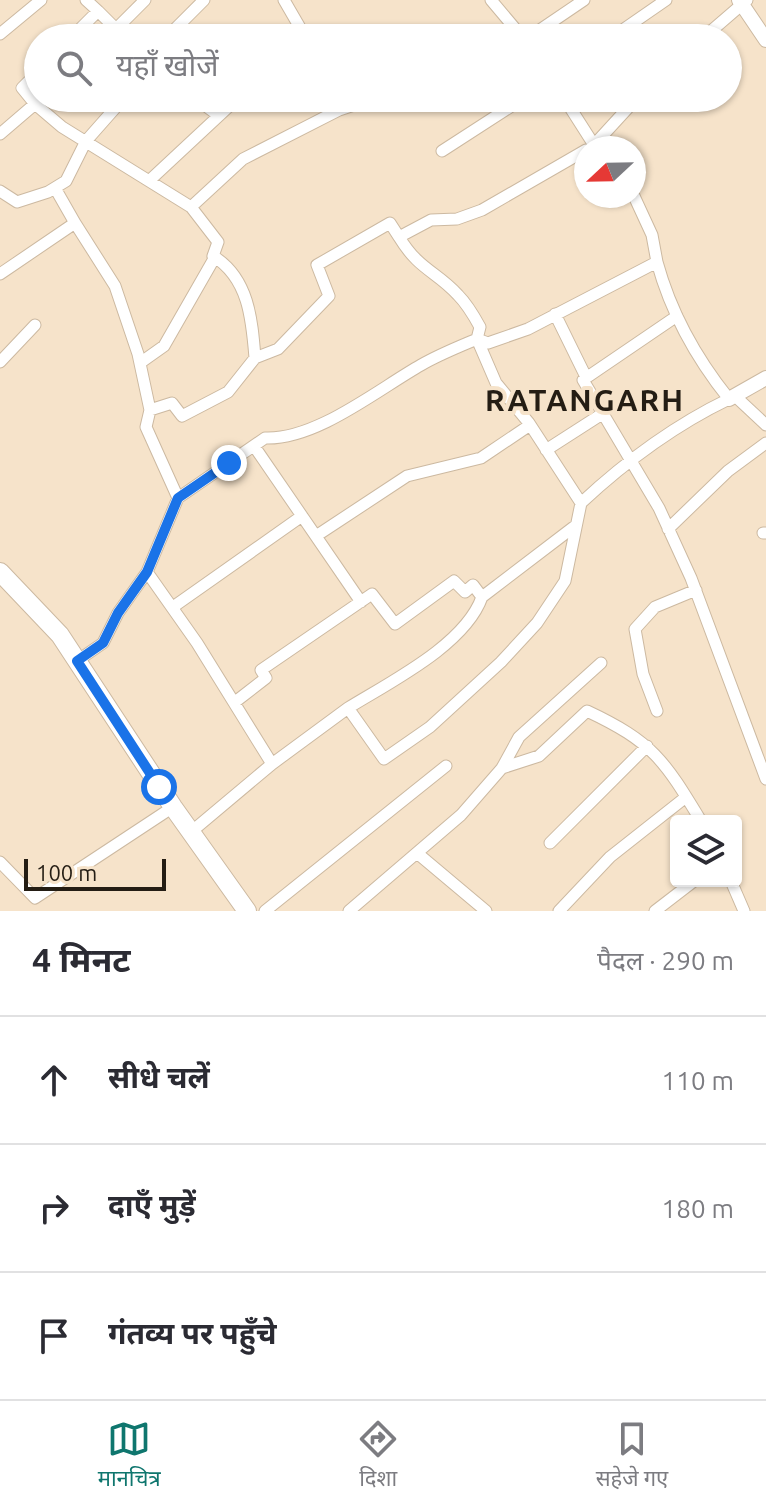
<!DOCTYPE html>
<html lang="hi">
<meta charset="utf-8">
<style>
body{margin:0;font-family:Ubuntu,"Noto Sans Devanagari",sans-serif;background:#f7f7f7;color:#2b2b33}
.controls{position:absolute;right:24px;bottom:24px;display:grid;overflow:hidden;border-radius:8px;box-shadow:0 2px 6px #0004}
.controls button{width:72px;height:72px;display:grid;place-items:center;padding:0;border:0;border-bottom:2px solid #e1e1e2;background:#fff;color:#2b2b33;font:40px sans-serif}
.compass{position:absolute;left:574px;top:136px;width:72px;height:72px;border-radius:50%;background:#fff;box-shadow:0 2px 6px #0004;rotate:248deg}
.scale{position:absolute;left:24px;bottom:20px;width:142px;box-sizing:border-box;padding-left:8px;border:4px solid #241d14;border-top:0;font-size:22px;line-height:28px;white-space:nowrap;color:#241d14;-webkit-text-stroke:6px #f6e3ca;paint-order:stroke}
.stop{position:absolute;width:24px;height:24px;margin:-18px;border:6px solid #1a73e8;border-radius:50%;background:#fff}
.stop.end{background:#1a73e8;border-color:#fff;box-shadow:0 2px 8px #0008}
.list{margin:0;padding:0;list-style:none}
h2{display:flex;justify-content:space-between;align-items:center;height:104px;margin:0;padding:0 32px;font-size:34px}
h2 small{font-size:26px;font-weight:400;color:#7c7c81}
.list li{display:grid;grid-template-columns:52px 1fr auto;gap:24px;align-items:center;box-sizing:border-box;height:128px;padding:0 32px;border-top:2px solid #e1e1e2}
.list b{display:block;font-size:30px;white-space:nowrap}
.list em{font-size:26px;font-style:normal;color:#7c7c81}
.icon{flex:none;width:44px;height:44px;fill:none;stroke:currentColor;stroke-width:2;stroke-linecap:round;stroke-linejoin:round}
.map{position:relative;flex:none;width:766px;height:911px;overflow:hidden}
.search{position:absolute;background:#fff;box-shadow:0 2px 6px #0004;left:24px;right:24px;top:24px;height:88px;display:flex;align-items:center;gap:20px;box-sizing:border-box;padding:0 28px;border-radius:44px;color:#7c7c81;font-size:30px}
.sheet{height:488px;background:#fff}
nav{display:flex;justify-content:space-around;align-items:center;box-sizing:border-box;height:112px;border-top:2px solid #e1e1e2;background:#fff;font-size:22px;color:#7c7c81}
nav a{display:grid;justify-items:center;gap:4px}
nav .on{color:#0f766e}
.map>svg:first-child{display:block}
</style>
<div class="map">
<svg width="766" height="911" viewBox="0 0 766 911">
<rect width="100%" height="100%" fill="#f6e3ca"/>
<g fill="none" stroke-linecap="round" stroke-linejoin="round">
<defs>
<path id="minor" d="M284,0L306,38
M491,0L523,38
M98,11L125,38
M116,29L145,0
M0,34L41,0
M71,38L98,11L86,0
M166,38L204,0
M528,38L584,0
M611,38L666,0
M703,38L747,0
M195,98L218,115
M564,98L594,145L637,98
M35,104L22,88L38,72
M0,134L35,104L62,127L191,207L243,159L339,110L375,98
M442,151L524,98
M150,180L238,98
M0,191L17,202L48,192L66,181L86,141L124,98
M191,207L218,242L213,256C249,278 252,320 255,358
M75,223L115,286L138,354L150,410L146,427L178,498L147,572L118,613L103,643L77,661
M399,237C419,270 436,271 458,295C467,304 474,316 480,327L477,339L496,383L529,423L581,503C626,461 673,426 729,399C696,358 671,313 657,262
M0,274L75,223L55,188
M555,314L586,377
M677,316L583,380L659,508L691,578L766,779
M0,362L35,325
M140,363L164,346L215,257
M735,396L766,425
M150,410L172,403L182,416L228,392L255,358L278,349L329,296L317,265L390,223L399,237L431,220L457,219L482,210L586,150
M254,446L361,602
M546,450L602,414
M178,498L265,438C316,440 377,390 421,365C438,355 458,347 477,339L488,343L528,329L657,262L652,235L634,196
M668,529L728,471L766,443
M763,533H766
M316,536L407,476L481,458L530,425
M147,572L197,643L272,764
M173,607L302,516
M235,702L266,678L261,670L372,594L395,624L454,581L465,592L473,585L482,597
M348,708C390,682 465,645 482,597L575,526
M657,711L643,674L635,629L655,607L696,590
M502,768L519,737L601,663
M191,832L272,764L348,708L384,759L430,727L501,662L537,623L565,581L581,503
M550,843L647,746
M417,853L486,911
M0,862L35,898L173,807
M731,881L744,911
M265,911L446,766
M349,911L461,815L502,768L539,756L587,711C653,742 664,760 701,821
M559,911L610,857L686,797
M655,911L694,881"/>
<path id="tertiary" d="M739,0L766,40
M729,399L766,378"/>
<path id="primary" d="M0,572L60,635L173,807L247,911"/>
</defs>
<use href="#minor" stroke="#ccb9a1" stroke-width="13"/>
<use href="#tertiary" stroke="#ccb9a1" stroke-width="16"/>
<use href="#primary" stroke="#ccb9a1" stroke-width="20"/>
<use href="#minor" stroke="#fff" stroke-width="11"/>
<use href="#tertiary" stroke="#fff" stroke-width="14"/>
<use href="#primary" stroke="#fff" stroke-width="18"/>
</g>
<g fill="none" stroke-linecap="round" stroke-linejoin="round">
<path stroke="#1a73e8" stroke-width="10" d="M159,787L77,661L103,643L118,613L147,572L178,498L229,463"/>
</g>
<g text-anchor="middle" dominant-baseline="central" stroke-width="8" stroke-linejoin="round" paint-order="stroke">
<g font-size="30" font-weight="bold" letter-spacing="2" fill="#241d14" stroke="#f6e3ca">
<text x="585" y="400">RATANGARH</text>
</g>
</g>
</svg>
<div class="controls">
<button><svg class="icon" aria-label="layers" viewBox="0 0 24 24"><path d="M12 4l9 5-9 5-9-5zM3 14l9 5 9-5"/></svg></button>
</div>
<svg class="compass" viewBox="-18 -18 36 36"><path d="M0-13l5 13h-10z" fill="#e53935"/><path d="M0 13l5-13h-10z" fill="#7c7c81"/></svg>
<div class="scale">100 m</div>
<div class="stop" style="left:159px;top:787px"></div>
<div class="stop end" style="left:229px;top:463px"></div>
<div class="search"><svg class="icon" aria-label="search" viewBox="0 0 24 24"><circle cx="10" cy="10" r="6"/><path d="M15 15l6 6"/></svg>यहाँ खोजें</div>
</div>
<section class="sheet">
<h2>4 मिनट<small>पैदल · 290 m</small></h2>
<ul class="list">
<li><svg class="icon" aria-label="ahead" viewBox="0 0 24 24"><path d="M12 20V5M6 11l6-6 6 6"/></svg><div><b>सीधे चलें</b></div><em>110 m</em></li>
<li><svg class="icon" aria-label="right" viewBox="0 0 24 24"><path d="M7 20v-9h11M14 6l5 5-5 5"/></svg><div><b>दाएँ मुड़ें</b></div><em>180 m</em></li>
<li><svg class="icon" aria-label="arrive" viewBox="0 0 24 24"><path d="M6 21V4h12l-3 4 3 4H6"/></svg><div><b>गंतव्य पर पहुँचे</b></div></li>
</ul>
</section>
<nav>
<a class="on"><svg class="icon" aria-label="map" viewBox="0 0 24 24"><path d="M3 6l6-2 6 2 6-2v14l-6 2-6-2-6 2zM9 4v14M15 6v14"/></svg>मानचित्र</a>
<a><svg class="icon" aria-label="directions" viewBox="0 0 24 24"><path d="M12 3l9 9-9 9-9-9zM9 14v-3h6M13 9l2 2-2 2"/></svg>दिशा</a>
<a><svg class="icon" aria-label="saved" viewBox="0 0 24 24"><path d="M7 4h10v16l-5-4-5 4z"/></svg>सहेजे गए</a>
</nav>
